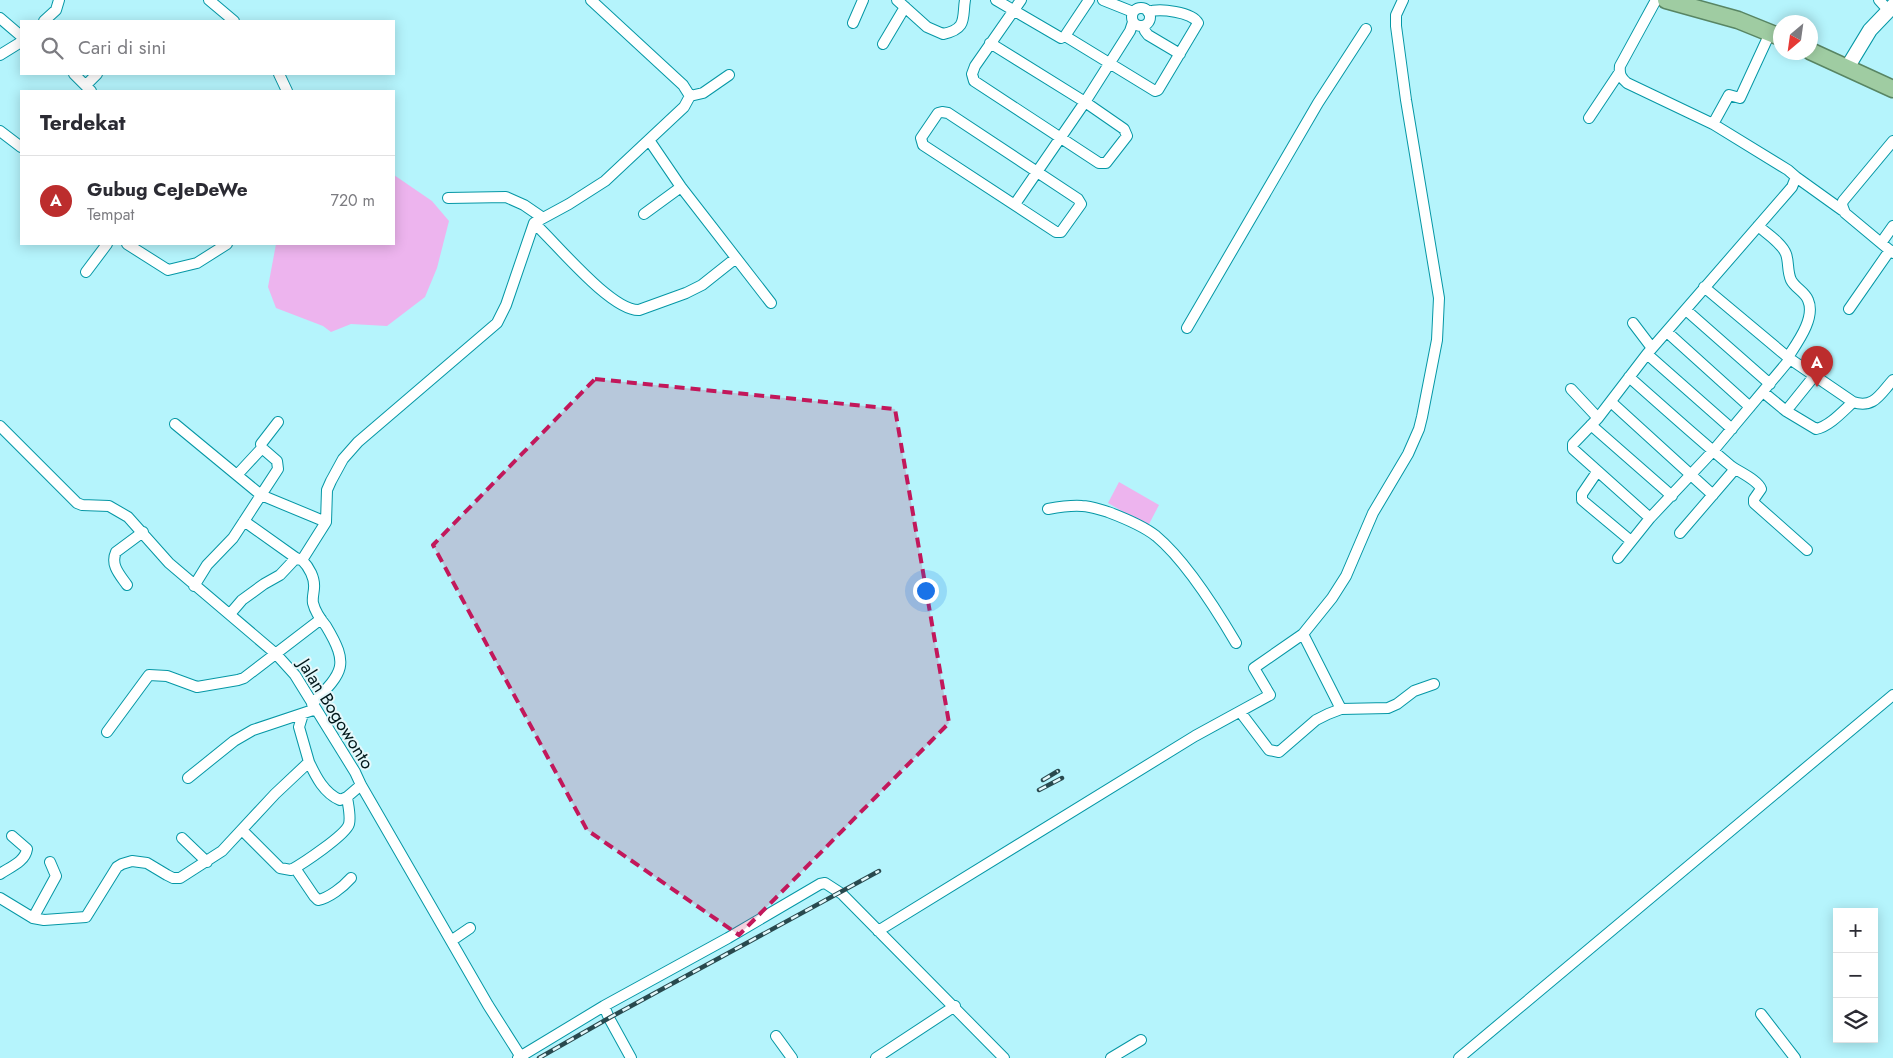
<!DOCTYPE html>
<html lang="id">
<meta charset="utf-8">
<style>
body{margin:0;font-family:Jost,sans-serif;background:#f7f7f7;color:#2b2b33}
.controls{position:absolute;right:15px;bottom:15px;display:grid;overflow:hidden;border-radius:0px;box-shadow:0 2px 12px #0003}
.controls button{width:45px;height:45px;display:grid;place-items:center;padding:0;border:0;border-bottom:1px solid #e1e1e2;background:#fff;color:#2b2b33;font:25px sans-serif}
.compass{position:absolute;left:1773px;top:15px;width:45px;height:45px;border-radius:50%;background:#fff;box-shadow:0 2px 12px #0003;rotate:209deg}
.you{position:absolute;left:925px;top:590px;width:18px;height:18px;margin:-12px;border:4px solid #fff;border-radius:50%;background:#1a73e8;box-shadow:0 0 0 8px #1a73e833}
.badge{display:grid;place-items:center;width:32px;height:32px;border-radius:50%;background:#bc2d2d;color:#fff;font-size:16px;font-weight:700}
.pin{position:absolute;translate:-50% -41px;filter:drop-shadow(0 1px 2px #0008)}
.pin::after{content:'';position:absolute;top:26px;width:18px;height:15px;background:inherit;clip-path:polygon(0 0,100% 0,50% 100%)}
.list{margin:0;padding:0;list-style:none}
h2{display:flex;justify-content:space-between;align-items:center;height:65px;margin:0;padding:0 20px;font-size:21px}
h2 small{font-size:16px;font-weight:400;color:#7c7c81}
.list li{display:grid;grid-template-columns:32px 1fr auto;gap:15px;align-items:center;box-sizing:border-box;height:90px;padding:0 20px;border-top:1px solid #e1e1e2}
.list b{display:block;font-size:19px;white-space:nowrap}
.list p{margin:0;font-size:16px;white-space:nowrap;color:#7c7c81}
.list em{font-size:16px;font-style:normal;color:#7c7c81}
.icon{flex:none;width:28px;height:28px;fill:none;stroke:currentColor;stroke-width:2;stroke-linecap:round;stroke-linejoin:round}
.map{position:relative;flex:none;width:1893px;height:1058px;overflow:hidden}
.search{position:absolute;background:#fff;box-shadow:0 2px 12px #0003;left:20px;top:20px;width:375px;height:55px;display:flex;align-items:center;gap:12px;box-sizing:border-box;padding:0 18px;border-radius:0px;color:#7c7c81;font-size:19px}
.panel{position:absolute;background:#fff;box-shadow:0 2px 12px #0003;left:20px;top:90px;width:375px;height:155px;border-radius:0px}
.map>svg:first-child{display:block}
</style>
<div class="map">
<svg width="1893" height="1058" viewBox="0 0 1893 1058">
<rect width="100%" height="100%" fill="#b5f4fc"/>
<path fill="#edb4ee" d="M394,175L432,201L449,221L437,268L425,297L387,326L351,324L331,332L323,326L276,308L268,287L276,244H394Z
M1119,482L1159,505L1148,526L1108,503Z"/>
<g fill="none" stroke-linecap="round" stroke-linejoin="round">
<defs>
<path id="minor" d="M209,0L234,21
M897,0L927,27L943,34C968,29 962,17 965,0
M996,0L1061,38L1065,36L1089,0
M1103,0L1133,12
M1879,0L1888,10
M1132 17a9 9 0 1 1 18 0a9 9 0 1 1-18 0Z
M0,18L21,36
M44,21L56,10L59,0
M853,23L863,0
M1144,26L1145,31L1148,35L1180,54
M1065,36L1155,91L1158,90L1198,23C1192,12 1160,8 1148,12
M990,43L1085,102L1124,129L1127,136L1106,163H1099L974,81L972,74L975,66L1021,0
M883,44L905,7
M0,55L21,42
M74,74L91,91
M279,74L287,91
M86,85L97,74
M690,96L703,93L729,75
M942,112L948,113L1078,199L1081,204L1061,232H1056L923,145L921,138L938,113Z
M1589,118L1619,73
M1713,124L1729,95L1740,98L1770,33
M0,131L21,147
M649,140L681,187L771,303
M1893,141L1843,201L1842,205L1845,213L1893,253
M1796,177L1842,210
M448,198L506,197L524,205L543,218
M1015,204L1085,102L1130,31L1133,22
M644,214L681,187
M534,223C556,243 611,311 639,310L686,293L702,285L736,258
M1758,226C1766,233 1782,243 1786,254C1789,262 1787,271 1791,280C1795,288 1805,292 1808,300C1816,318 1797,343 1788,357
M1881,243L1893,226
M127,244L168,270L197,263L227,244
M86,272L107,244
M1704,287L1790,359L1853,402
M1849,309L1890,250
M1686,310L1770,384
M1633,323L1652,348
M1187,328L1318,103L1366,29
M1667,332L1750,407
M1647,354L1732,429
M1815,375L1786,411L1816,429C1830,426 1843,411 1853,402C1874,409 1880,394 1893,380
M1629,377C1663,407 1696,437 1731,466C1739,472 1758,480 1761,489L1754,499V503L1807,550
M1571,389L1598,418
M1763,392L1786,411
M1611,402L1713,495
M175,424L261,495L326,522
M1591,425L1672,496
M0,426L77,503L82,505L109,506L128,517L169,563L276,654L295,675L355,772L361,785L488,1005L521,1057
M1597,472L1582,494V500L1631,541
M237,475L262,448
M1048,509C1059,507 1070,505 1082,506C1091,506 1100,510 1108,512C1124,518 1142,525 1156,536C1186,561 1216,609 1236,643
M1650,518L1573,449V444L1598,418L1647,354L1786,194L1792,187L1796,177L1788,170L1713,124L1627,83C1621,78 1619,74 1620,66L1656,0
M244,521L296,558L301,560
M1680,533L1735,469
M1618,558L1650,518L1713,451L1790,359
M127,585C120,575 110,565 116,552L143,532
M194,586L207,565L233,538L278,469L277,461L262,448L261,444L278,422
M230,614L242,600L264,584L280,575L296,558
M312,704C343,672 350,666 326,626C321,620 315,611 313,603C312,598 314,592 314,588C315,578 309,567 302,560L326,522L327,490L331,481L343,459L358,442L497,323L506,305L534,223L569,204L605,181L684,107L690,96L683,85L591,0
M1341,709L1303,634L1332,598L1346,576L1373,513L1408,454L1419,429L1422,417L1437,340L1439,298L1406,100L1396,26V15L1403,0
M1241,713L1269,750L1279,752L1316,720L1328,714L1341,709L1388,708L1397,704L1414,691L1434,684
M303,714L299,727L309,762
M107,732L149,675L167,676L197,687L238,680L244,678L321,619
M188,778L234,741L253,730L316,709
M242,830L280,868L291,870C302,864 346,835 349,824C351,816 348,805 347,797
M182,838L207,862
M295,868L314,896L318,900C329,898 343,887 351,878
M0,874C10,867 25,862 27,849L12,836
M0,898L33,918L44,920L86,917L117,867L122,864L132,861L147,863L167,875L173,878H180L222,851L275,794L309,762C316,777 324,793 340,800L347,797L361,785
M33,918L56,876L50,862
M878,931L1195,736L1270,695L1254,668L1303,634
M451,941L470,928
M604,1006L609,1018L631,1058
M1761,1014L1795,1058
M776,1036L792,1058
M518,1058L604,1006L728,938L820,884L825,883L842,894L1004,1058
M876,1058L955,1006
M1111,1058L1141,1040
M1459,1058L1893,695"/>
<path id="secondary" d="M1847,68L1870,30L1893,6"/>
<path id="trunk" d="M1666,0L1738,20L1780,37
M1810,51L1893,89"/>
</defs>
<use href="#minor" stroke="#0597a5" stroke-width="12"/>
<use href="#secondary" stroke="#0597a5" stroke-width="16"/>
<use href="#trunk" stroke="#588563" stroke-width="19"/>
<use href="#minor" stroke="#fff" stroke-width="10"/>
<use href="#secondary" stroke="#fff" stroke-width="14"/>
<use href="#trunk" stroke="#9fcca2" stroke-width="16"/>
<defs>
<path id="rail" d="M1043,780L1058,771
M1039,790L1062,778
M539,1058L609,1018L879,871"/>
</defs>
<use href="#rail" stroke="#29494e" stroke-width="4.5"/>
<use href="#rail" stroke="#e5f8fb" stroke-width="2.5" stroke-dasharray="8" stroke-linecap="butt"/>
</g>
<path fill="#c2185b" fill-opacity="0.2" stroke="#c2185b" stroke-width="4" stroke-dasharray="10 6" stroke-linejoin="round" d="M595,379L895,409L949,723L739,935L587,830L433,545Z"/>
<g text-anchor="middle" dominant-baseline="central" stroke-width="4" stroke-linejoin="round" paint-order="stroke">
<g font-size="18" fill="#00171a" stroke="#e5f8fb">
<text transform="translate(336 714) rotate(58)">Jalan Bogowonto</text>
</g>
</g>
</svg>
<div class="controls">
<button>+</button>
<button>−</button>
<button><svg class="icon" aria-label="layers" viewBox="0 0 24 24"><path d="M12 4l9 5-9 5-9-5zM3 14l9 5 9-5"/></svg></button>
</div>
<svg class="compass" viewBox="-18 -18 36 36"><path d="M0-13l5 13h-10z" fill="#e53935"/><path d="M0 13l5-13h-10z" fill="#7c7c81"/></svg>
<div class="you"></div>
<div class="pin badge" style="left:1817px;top:387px">A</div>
<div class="search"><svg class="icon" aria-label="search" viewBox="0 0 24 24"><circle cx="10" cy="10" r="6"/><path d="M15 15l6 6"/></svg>Cari di sini</div>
<section class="panel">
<h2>Terdekat<small></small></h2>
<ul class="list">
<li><span class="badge">A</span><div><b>Gubug CeJeDeWe</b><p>Tempat</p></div><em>720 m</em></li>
</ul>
</section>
</div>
